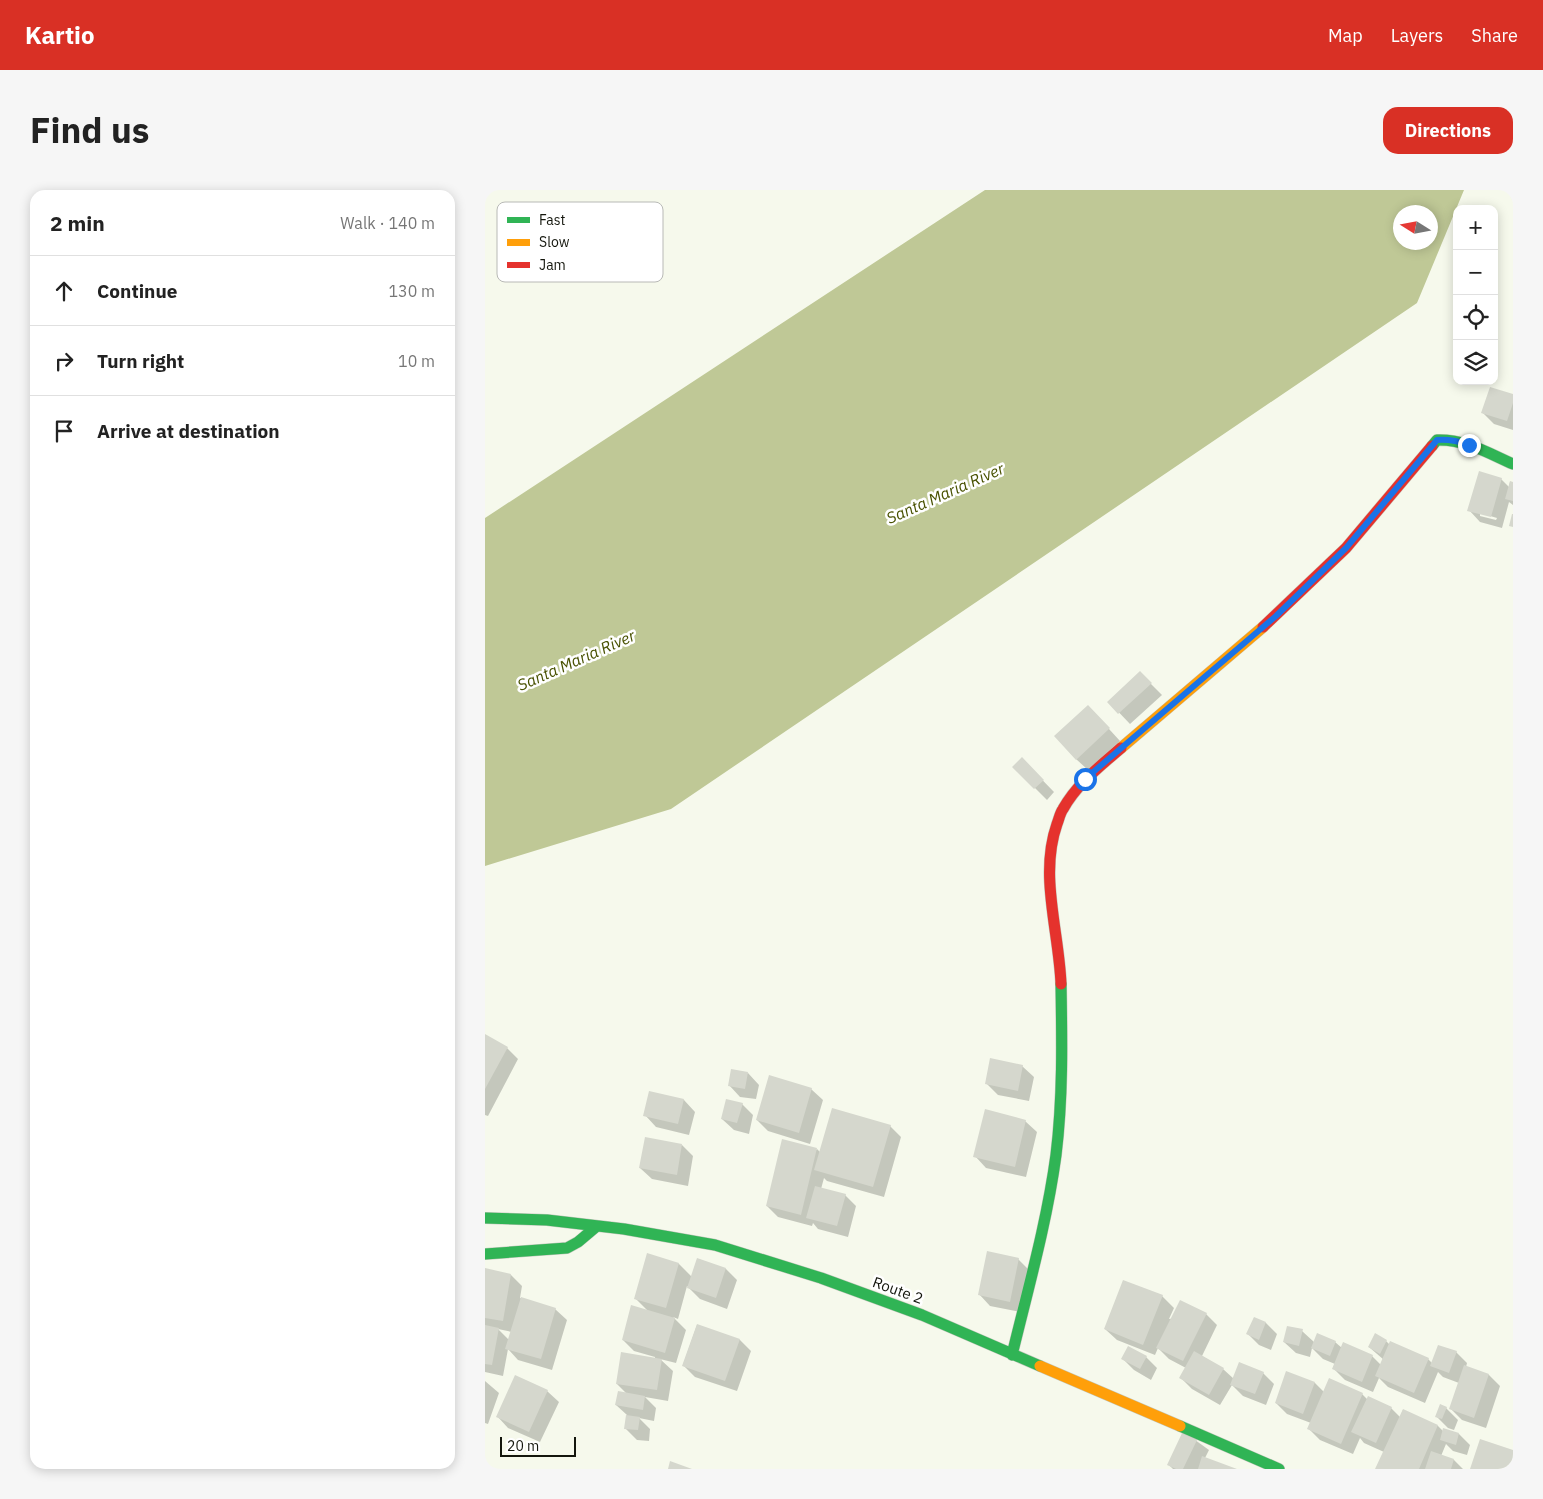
<!DOCTYPE html>
<meta charset="utf-8">
<style>
body{margin:0;font-family:"IBM Plex Sans",sans-serif;background:#f6f6f6;color:#222}
.controls{position:absolute;right:15px;top:15px;display:grid;overflow:hidden;border-radius:10px;box-shadow:0 2px 12px #0003}
.controls button{width:45px;height:45px;display:grid;place-items:center;padding:0;border:0;border-bottom:1px solid #e0e0e0;background:#fff;color:#222;font:25px sans-serif}
.compass{position:absolute;left:908px;top:15px;width:45px;height:45px;border-radius:50%;background:#fff;box-shadow:0 2px 12px #0003;rotate:281deg}
.scale{position:absolute;left:15px;bottom:12px;width:76px;box-sizing:border-box;padding-left:5px;border:2px solid #14160d;border-top:0;font-size:14px;line-height:18px;white-space:nowrap;color:#14160d;-webkit-text-stroke:4px #fff;paint-order:stroke}
.stop{position:absolute;width:15px;height:15px;margin:-11px;border:4px solid #1a73e8;border-radius:50%;background:#fff}
.stop.end{background:#1a73e8;border-color:#fff;box-shadow:0 1px 5px #0008}
.list{margin:0;padding:0;list-style:none}
h2{display:flex;justify-content:space-between;align-items:center;height:65px;margin:0;padding:0 20px;font-size:21px}
h2 small{font-size:16px;font-weight:400;color:#767676}
.list li{display:grid;grid-template-columns:32px 1fr auto;gap:15px;align-items:center;box-sizing:border-box;height:70px;padding:0 20px;border-top:1px solid #e0e0e0}
.list b{display:block;font-size:19px;white-space:nowrap}
.list em{font-size:16px;font-style:normal;color:#767676}
.icon{flex:none;width:28px;height:28px;fill:none;stroke:currentColor;stroke-width:2;stroke-linecap:round;stroke-linejoin:round}
.map{position:relative;flex:none;width:1028px;height:1279px;overflow:hidden;border-radius:15px}
header{display:flex;align-items:center;gap:30px;box-sizing:border-box;height:70px;padding:0 25px;background:#d93025;color:#fff}
header strong{font-size:24px}
nav{display:flex;gap:28px;margin-inline-start:auto;font-size:18px}
.intro{display:flex;align-items:center;justify-content:space-between;box-sizing:border-box;height:120px;padding:0 30px}
h1{margin:0;font-size:35px}
.button{padding:12px 22px;border-radius:15px;background:#d93025;color:#fff;font-size:18px;font-weight:700}
main{display:flex;gap:30px;padding:0 30px}
aside{flex:1;background:#fff;border-radius:15px;box-shadow:0 2px 12px #0003}
.map>svg:first-child{display:block}
</style>
<header>
<strong>Kartio</strong>
<nav><a>Map</a><a>Layers</a><a>Share</a></nav>
</header>
<div class="intro"><h1>Find us</h1><a class="button">Directions</a></div>
<main>
<aside>
<h2>2 min<small>Walk · 140 m</small></h2>
<ul class="list">
<li><svg class="icon" aria-label="ahead" viewBox="0 0 24 24"><path d="M12 20V5M6 11l6-6 6 6"/></svg><div><b>Continue</b></div><em>130 m</em></li>
<li><svg class="icon" aria-label="right" viewBox="0 0 24 24"><path d="M7 20v-9h11M14 6l5 5-5 5"/></svg><div><b>Turn right</b></div><em>10 m</em></li>
<li><svg class="icon" aria-label="arrive" viewBox="0 0 24 24"><path d="M6 21V4h12l-3 4 3 4H6"/></svg><div><b>Arrive at destination</b></div></li>
</ul>
</aside>
<div class="map">
<svg width="1028" height="1279" viewBox="0 0 1028 1279">
<rect width="100%" height="100%" fill="#f6f9ec"/>
<path fill="#bfc896" fill-rule="evenodd" d="M500,0H979L932,113L186,619L0,676V328ZM916,22H946V52H916Z"/>
<path fill="#0003" fill-rule="evenodd" d="M1006,198L1028,206V240L1009,234L998,223Z
M1016,289L1024,297L1025,292L1028,293V315L1024,312L1017,338L995,332L984,320ZM995,323L1012,328L1011,330L995,326Z
M655,483L677,505L645,534L624,512Z
M614,528L635,551L603,580L591,569Z
M537,569L569,602L562,610L529,577Z
M0,846L22,858L33,869L3,926L0,925Z
M537,876L549,887L544,911L513,905L502,894Z
M263,883L274,895L271,909L255,907L244,895Z
M326,899L338,910L325,954L283,941L272,930Z
M165,902L199,910L210,922L204,945L171,937L160,925Z
M257,914L268,925L264,944L249,940L237,929Z
M540,931L552,942L541,987L501,978L490,966Z
M405,936L416,947L399,1007L342,991L339,988L336,999L360,1005L371,1016L363,1047L333,1039L328,1033L327,1036L293,1027L282,1016L332,959L335,962Z
M197,955L208,966L203,996L167,989L155,978Z
M163,1065L194,1074L207,1087L213,1069L241,1079L252,1090L242,1119L215,1109L202,1096L193,1129L188,1127L201,1140L191,1173L175,1169L188,1181L183,1211L160,1207L171,1218L169,1231L154,1228L165,1239L164,1251L152,1250L140,1238L142,1225L131,1215L142,1204L132,1194L170,1169V1167L149,1161L138,1150L163,1121L150,1108Z
M533,1069L545,1081L536,1122L505,1116L494,1104Z
M0,1080L26,1085L37,1096L35,1108L70,1119L82,1130L67,1180L33,1170L23,1159L18,1186L0,1182ZM13,1139L27,1142L24,1150Z
M677,1106L689,1118L684,1129L721,1124L732,1135L717,1166L738,1179L749,1189L778,1183L789,1194L781,1215L758,1206L747,1195L735,1215L707,1199L696,1188L701,1178L684,1169L673,1158L670,1165L632,1150L620,1139Z
M769,1128L781,1133L792,1144L786,1160L774,1155L763,1144Z
M212,1135L255,1150L266,1161L252,1201L210,1187L198,1175Z
M817,1141L829,1152H850L857,1158L887,1166L896,1175L899,1170L884,1157L901,1151L905,1155L943,1169L948,1174L971,1162L982,1173L981,1177L1004,1185L1015,1196L1001,1238L977,1230L966,1219L974,1193L958,1187L953,1182L940,1213L903,1197L894,1188L888,1202L860,1190L848,1178L850,1174L838,1169L827,1158L825,1167L811,1163L799,1152Z
M661,1167L672,1178L666,1190L649,1180L638,1169Z
M802,1183L830,1193L839,1202L877,1204L882,1209L906,1218L915,1227L918,1220L953,1236L959,1242L974,1244L985,1255L982,1265L968,1261L961,1254L956,1266L969,1270L978,1279H891L899,1262L879,1253L875,1248L868,1264L835,1250L824,1239L826,1233L802,1224L791,1213Z
M0,1191L14,1203L3,1234L0,1233Z
M62,1201L74,1212L55,1252L23,1238L12,1226Z
M961,1218L973,1230L969,1240L963,1238L951,1226Z
M699,1242L724,1260L720,1268L749,1279H688L684,1275Z"/>
<path fill="#d5d7cd" d="M1005,197L1028,204V213L1022,231L996,223Z
M994,281L1017,288L1006,327L982,321Z
M1025,291L1028,292V311L1020,309Z
M1027,324H1028V337L1024,336Z
M655,481L667,493L633,524L622,512Z
M603,515L625,538L591,570L569,546Z
M537,567L559,590L549,599L527,577Z
M0,844L23,857L0,899Z
M505,868L538,875L533,901L500,894Z
M246,879L263,882L260,899L243,896Z
M284,885L327,898L314,943L271,930Z
M164,901L199,909L193,934L158,926Z
M241,909L258,913L252,933L236,929Z
M347,918L406,935L388,997L329,980Z
M500,919L541,930L530,977L488,967Z
M160,947L197,954L192,985L154,978Z
M297,949L332,958L316,1025L281,1016Z
M330,996L361,1004L352,1036L321,1028Z
M502,1061L534,1068L525,1112L493,1105Z
M162,1063L194,1073L181,1118L149,1109Z
M212,1068L241,1078L231,1108L202,1098Z
M0,1078L26,1084L18,1131L0,1128Z
M638,1090L678,1105L658,1155L619,1139Z
M36,1107L71,1118L56,1169L20,1159Z
M695,1110L722,1123L698,1171L671,1158Z
M146,1115L190,1128L180,1163L137,1150Z
M769,1127L781,1132L774,1150L761,1144Z
M212,1134L255,1149L240,1191L197,1176Z
M0,1135L14,1138L7,1175L0,1174Z
M802,1136L818,1139L814,1156L798,1152Z
M832,1143L851,1151L845,1166L826,1158Z
M890,1143L902,1150L895,1164L883,1157Z
M905,1151L944,1168L929,1203L890,1186Z
M858,1152L888,1165L877,1192L847,1179Z
M953,1155L972,1161L964,1183L945,1176Z
M643,1156L662,1166L655,1179L636,1169Z
M709,1161L739,1178L724,1205L694,1188Z
M136,1162L177,1169L172,1200L131,1194Z
M754,1172L779,1182L770,1204L745,1195Z
M979,1175L1004,1184L989,1228L964,1219Z
M801,1181L830,1192L818,1224L790,1213Z
M30,1185L63,1200L44,1242L11,1227Z
M844,1188L878,1203L856,1254L822,1239Z
M133,1201L160,1206L158,1220L130,1215Z
M883,1206L907,1217L891,1253L866,1242Z
M955,1214L962,1217L957,1229L950,1227Z
M918,1219L953,1235L934,1279H890Z
M141,1225L155,1227L153,1240L139,1239Z
M958,1238L974,1243L971,1255L955,1250Z
M698,1241L713,1248L698,1279H691L682,1275Z
M995,1249L1028,1260V1279H985Z
M946,1261L969,1269L966,1279H940Z
M717,1266L752,1279H713Z
M185,1271L207,1279H183Z"/>
<g fill="none" stroke-linecap="round" stroke-linejoin="round">
<defs>
<path id="fast" d="M947,256L952,250C980,249 1003,263 1028,274
M0,1028L62,1030L139,1039L230,1055L336,1088L437,1125L555,1176
M0,1064L82,1058L93,1052L112,1036
M527,1165C543,1099 562,1032 571,965C578,908 577,850 576,794
M695,1236L794,1279"/>
<path id="slow" d="M636,558L778,437
M555,1176L695,1236"/>
<path id="jam" d="M778,437L861,358L947,256
M576,794C574,741 554,685 572,634C574,629 575,623 578,619C592,594 614,577 636,558"/>
</defs>
<use href="#fast" stroke="#c3c6bc" stroke-width="12"/>
<use href="#slow" stroke="#c3c6bc" stroke-width="12"/>
<use href="#jam" stroke="#c3c6bc" stroke-width="12"/>
<use href="#fast" stroke="#30b455" stroke-width="11"/>
<use href="#slow" stroke="#ff9f0a" stroke-width="11"/>
<use href="#jam" stroke="#e5322d" stroke-width="11"/>
</g>
<g fill="none" stroke-linecap="round" stroke-linejoin="round">
<path stroke="#1a73e8" stroke-width="6" d="M600,589L791,426L861,358L952,250C964,249 973,251 984,255"/>
</g>
<g text-anchor="middle" dominant-baseline="central" stroke-width="5" stroke-linejoin="round" paint-order="stroke">
<g font-size="15" fill="#14160d" stroke="#fff">
<text transform="translate(413 1100) rotate(20)">Route 2</text>
</g>
<g font-size="16" font-style="italic" fill="#485101" stroke="#fff">
<text transform="translate(460 303) rotate(-24)">Santa Maria River</text>
<text transform="translate(91 470) rotate(-24)">Santa Maria River</text>
</g>
</g>
<rect x="12" y="12" width="166" height="80" rx="8" fill="#fff" stroke="#b8b9b6" stroke-width="1"/>
<rect x="22" y="27" width="23" height="6" fill="#30b455"/>
<rect x="22" y="49" width="23" height="7" fill="#ff9f0a"/>
<rect x="22" y="72" width="23" height="6" fill="#e5322d"/>
<g font-size="14" fill="#14160d">
<text x="54" y="35">Fast</text>
<text x="54" y="57">Slow</text>
<text x="54" y="80">Jam</text>
</g>
</svg>
<div class="controls">
<button>+</button>
<button>−</button>
<button><svg class="icon" aria-label="locate" viewBox="0 0 24 24"><circle cx="12" cy="12" r="6"/><path d="M12 2v4M12 18v4M2 12h4M18 12h4"/></svg></button>
<button><svg class="icon" aria-label="layers" viewBox="0 0 24 24"><path d="M12 4l9 5-9 5-9-5zM3 14l9 5 9-5"/></svg></button>
</div>
<svg class="compass" viewBox="-18 -18 36 36"><path d="M0-13l5 13h-10z" fill="#e53935"/><path d="M0 13l5-13h-10z" fill="#767676"/></svg>
<div class="scale">20 m</div>
<div class="stop" style="left:600px;top:589px"></div>
<div class="stop end" style="left:984px;top:255px"></div>
</div>
</main>
